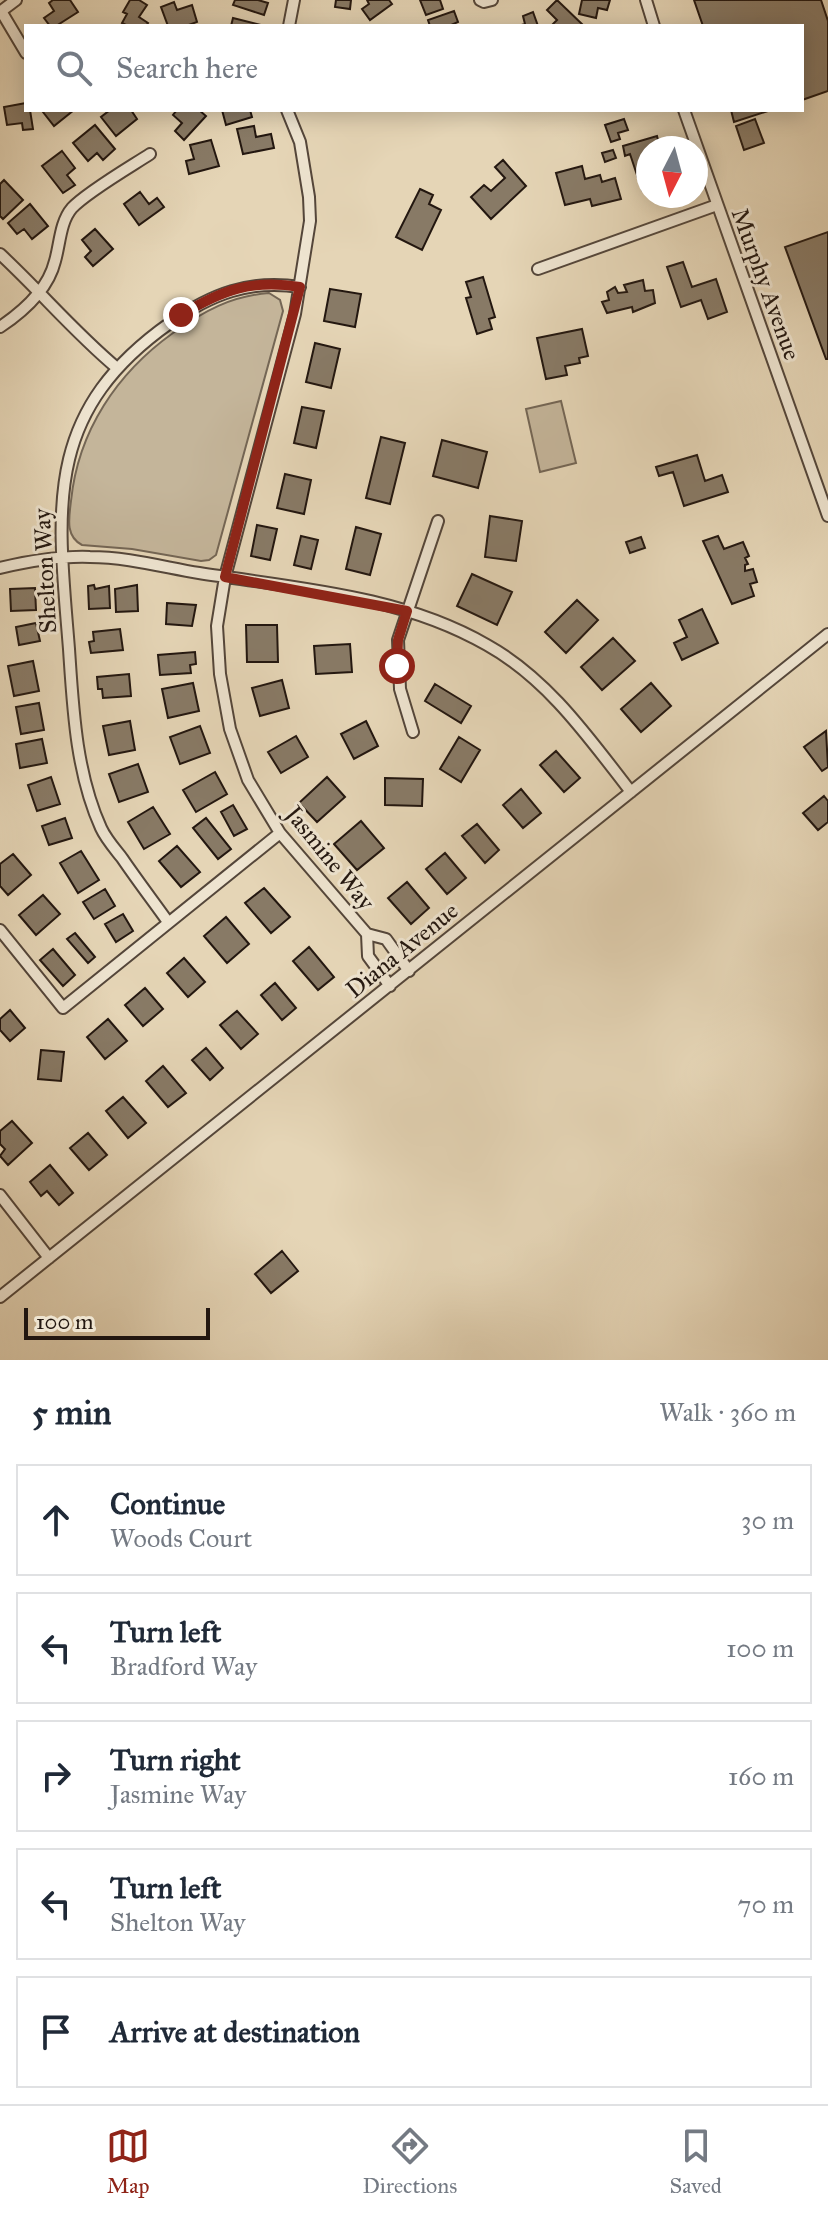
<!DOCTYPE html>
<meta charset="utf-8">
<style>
body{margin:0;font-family:"IM FELL Great Primer",serif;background:#f6f6f7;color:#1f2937}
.compass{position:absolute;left:636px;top:136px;width:72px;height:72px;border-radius:50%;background:#fff;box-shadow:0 4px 20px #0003;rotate:186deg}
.scale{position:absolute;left:24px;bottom:20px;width:186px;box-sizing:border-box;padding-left:8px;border:4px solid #231710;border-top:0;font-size:22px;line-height:28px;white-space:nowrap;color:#231710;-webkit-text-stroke:6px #eee4d0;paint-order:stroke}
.stop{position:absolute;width:24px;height:24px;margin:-18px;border:6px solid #8f2418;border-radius:50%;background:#fff}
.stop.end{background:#8f2418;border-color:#fff;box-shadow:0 2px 8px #0008}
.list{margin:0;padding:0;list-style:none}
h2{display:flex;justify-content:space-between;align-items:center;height:104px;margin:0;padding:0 32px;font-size:34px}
h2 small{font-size:26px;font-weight:400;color:#747a83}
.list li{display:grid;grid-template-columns:52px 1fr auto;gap:24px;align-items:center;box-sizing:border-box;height:112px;margin:0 16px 16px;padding:0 16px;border:2px solid #e0e1e3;border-radius:0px}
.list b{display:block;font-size:30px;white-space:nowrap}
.list p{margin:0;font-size:26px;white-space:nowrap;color:#747a83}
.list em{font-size:26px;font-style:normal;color:#747a83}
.icon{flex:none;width:44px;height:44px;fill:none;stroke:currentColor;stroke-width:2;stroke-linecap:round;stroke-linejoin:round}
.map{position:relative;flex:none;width:828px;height:1360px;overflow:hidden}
.search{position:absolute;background:#fff;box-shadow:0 4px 20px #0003;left:24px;right:24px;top:24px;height:88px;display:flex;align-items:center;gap:20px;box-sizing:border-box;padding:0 28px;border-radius:0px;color:#747a83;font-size:30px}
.sheet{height:744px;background:#fff}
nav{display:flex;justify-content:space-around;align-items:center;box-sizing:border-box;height:112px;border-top:2px solid #e0e1e3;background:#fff;font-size:22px;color:#747a83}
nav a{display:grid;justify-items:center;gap:4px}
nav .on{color:#8f2418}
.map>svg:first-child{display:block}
</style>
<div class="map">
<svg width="828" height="1360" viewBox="0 0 828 1360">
<rect width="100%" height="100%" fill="#e5d5b6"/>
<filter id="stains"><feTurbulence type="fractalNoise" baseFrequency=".0025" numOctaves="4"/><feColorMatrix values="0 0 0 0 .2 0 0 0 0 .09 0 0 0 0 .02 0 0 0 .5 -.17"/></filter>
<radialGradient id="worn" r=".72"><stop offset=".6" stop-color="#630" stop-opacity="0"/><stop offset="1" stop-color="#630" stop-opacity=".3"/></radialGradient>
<path fill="#c4b59a" stroke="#746655" stroke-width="2" d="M269,293L280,300L283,311L216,555L209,560L201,561L132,549L82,545C65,536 69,518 71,501C78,431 117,373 173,333C204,311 231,296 269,293Z
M561,401L576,463L540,472L526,409Z"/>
<path fill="#887a66" stroke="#231710" stroke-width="2" d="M53,0H70L78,12L56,26H50L44,18L54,11L49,3Z
M130,0H139L147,5L139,17L148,23L146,26H128L122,23L127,14L123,12Z
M235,0H258L268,3L264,15L233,5Z
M336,0H351L350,9L335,7Z
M367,0H389L392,4L370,20L362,9L369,4Z
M420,0H440L443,9L426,15Z
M557,0L584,26H551L557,20L547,10Z
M582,0H610L607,10L598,8L596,18L579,14Z
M694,0H821L828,21V91L802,100V26H703Z
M174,2L177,10L192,5L197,22L186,26H168L161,7Z
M454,11L458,22L449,26H430L428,20Z
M533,12L538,26H518L525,24L523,16Z
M233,18L261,25V26H231Z
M26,103V110H30L33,129L23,130L22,123L7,125L4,107Z
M46,110H74L54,126L43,112Z
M110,110H131L137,119L116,136L101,117Z
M177,110H199L206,116L184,140L175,131L182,123L173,115Z
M222,110H250L252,117L226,125Z
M731,110H771L734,122Z
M624,119L628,130L618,133L620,139L611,142L605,125Z
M755,119L764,143L744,150L736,126Z
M95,125L115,149L103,160L97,153L88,161L73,143Z
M254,126L256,137L271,134L274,148L243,154L237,129Z
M657,136L660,148H648V188L642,190L630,154L625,156L623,146Z
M211,140L219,166L189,174L186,161L194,159L190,145Z
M613,150L616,158L605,162L602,153Z
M62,151L75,168L67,175L75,185L63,193L42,166Z
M503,160L526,186L491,219L471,197L484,185L491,191L505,178L495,167Z
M582,166L585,179L600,175L602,182L615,178L621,199L592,206L590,199L565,205L556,173Z
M4,180L23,200L3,219L0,216V184Z
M420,189L433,195L429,204L441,210L422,250L396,237Z
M140,192L149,204L157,198L164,207L139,225L124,204Z
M30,204L48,226L32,239L24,229L17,234L8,223Z
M95,229L113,249L93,266L85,257L91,251L82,240Z
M828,232V359H826L785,247Z
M683,262L692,287L716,279L727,312L708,319L701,300L681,307L667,267Z
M483,277L495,317L489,319L492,329L477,334L466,298L471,297L466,282Z
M643,280L645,291L653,290L655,303L633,312L632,307L607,313L602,302L609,300L607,292L615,287L618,293L627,292L624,285Z
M330,289L361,294L355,327L324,321Z
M582,329L588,356L579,358L580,363L565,366L567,375L546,379L537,338Z
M315,343L340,349L331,388L306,382Z
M302,407L324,411L316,448L294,443Z
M381,437L405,443L390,504L366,498Z
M442,440L487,452L478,488L433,476Z
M697,455L705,481L722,475L728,492L684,506L673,472L659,476L656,467Z
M285,474L311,480L304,514L277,508Z
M490,516L522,521L516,561L485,557Z
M257,525L277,529L270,560L251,556Z
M356,527L381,534L370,575L346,569Z
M301,536L318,540L311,569L294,565Z
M718,536L724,549L743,542L749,556L745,558L748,564L745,565V571L753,569L757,582L750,584L754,596L732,604L703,541Z
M641,537L645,548L630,553L626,542Z
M472,574L512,592L497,625L457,606Z
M94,585L95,589L109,586L110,608L89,609L88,586Z
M137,585L138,611L116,612L115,589Z
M35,588L36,610L11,611L10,589Z
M577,600L598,620L566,653L545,632Z
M167,603L196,605L192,626L166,624Z
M702,609L718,643L682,660L674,643L687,637L679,620Z
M36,623L40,641L19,645L16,627Z
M246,625H277L278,662H247Z
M120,629L123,650L91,653L89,642L94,641L93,632Z
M613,638L635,661L602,690L581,667Z
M350,644L352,672L316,674L314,646Z
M195,652L196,664L190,665L191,673L160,675L158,655Z
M33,661L39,691L14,696L8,666Z
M129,674L131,696L103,698L102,689H98L97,677Z
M282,680L289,708L260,716L252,688Z
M193,683L199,711L168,718L162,689Z
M651,683L671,706L641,732L621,709Z
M435,684L471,706L461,723L425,701Z
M39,703L44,730L21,734L16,707Z
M130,721L135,750L109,755L103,726Z
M366,721L378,746L354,759L341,734Z
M200,726L210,753L180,764L170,737Z
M826,731L828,767L822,771L804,747Z
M296,736L308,757L281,773L268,752Z
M459,737L480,750L461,782L440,769Z
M42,739L47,763L20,768L16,744Z
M556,751L580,778L564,792L540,765Z
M138,764L148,792L119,802L109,774Z
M215,772L227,794L196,812L183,790Z
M51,777L60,804L37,811L28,785Z
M327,777L345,797L317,822L299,803Z
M385,778L423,779L422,806L385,805Z
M521,789L541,813L523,828L503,805Z
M824,796L828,801V822L818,830L803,813Z
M233,805L247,829L234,836L221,812Z
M153,807L170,834L144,849L128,822Z
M65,818L72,838L49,845L42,826Z
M206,818L231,849L218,859L193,828Z
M361,821L384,848L357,870L334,844Z
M477,824L499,850L485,863L462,836Z
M177,846L200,872L181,887L159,861Z
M81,851L99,880L78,893L60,863Z
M445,853L466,878L447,894L426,869Z
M13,854L31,875L8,895L0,886V864Z
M407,882L429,908L411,924L388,898Z
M264,888L290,917L271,933L245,903Z
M105,889L115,906L94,919L83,902Z
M43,895L60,914L36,935L19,915Z
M123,914L133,931L116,942L105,924Z
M226,917L249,944L227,963L204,936Z
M75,933L95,957L88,963L67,939Z
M309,947L334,977L318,990L293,961Z
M53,949L75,975L63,986L40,960Z
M184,958L205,982L188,997L167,973Z
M275,983L296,1008L282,1020L261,995Z
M145,988L163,1009L143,1026L125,1005Z
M10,1010L25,1028L10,1041L0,1030V1019Z
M237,1011L258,1034L241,1049L220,1025Z
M108,1019L127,1041L105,1059L87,1037Z
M206,1048L223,1068L210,1080L192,1060Z
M41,1050L64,1052L61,1081L38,1079Z
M163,1066L186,1093L168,1107L146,1081Z
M123,1097L146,1123L128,1138L106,1111Z
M12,1121L32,1143L8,1165L0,1156L5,1149L0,1144V1131Z
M88,1133L107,1155L89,1170L70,1148Z
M50,1165L73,1193L59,1205L47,1191L41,1196L30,1182Z
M282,1251L298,1271L271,1293L255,1274Z"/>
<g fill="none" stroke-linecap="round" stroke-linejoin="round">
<defs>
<path id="street" d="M480,0L484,2L492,0
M646,0L654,26
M1,11L26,53
M0,12L16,0
M289,26L294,0
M287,110L300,142L309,197L310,221L295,314L225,577L217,626L220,674L230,729L248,780L280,833L367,934L386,939L409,971
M684,110L828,516
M0,254C41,292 74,332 117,368
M538,269L717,205
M0,327C24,311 48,290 55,261C60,244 60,222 72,208C87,192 130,167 150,154
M0,568C29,561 61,556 90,557C127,557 163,567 199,573C295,588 401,595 487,645C548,679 589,738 631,792
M413,732L400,689L398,640L438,521
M168,922C153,901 137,880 122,858C115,849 106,839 101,828C76,773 73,709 69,649C58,511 41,414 170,323C211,294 250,279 300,287
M0,930L63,1008L280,833
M367,934L368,956L390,986
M0,1195L49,1258
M0,1297L828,634"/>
</defs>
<use href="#street" stroke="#54463a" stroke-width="14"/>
<use href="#street" stroke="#eee4d0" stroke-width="10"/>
</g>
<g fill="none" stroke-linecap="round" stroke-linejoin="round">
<path stroke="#8f2418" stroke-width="10" d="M181,315C222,290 252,279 300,287L225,577L407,611L398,640L397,666"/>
</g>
<g text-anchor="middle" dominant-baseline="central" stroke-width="6" stroke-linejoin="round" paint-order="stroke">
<g font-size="24" fill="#231710" stroke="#eee4d0">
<text transform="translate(766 284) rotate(70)">Murphy Avenue</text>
<text transform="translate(45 571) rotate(-93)">Shelton Way</text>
<text transform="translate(330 858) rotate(51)">Jasmine Way</text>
<text transform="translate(402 950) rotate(-39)">Diana Avenue</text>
</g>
</g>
<rect width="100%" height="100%" filter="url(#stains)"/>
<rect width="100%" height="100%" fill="url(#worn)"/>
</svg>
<svg class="compass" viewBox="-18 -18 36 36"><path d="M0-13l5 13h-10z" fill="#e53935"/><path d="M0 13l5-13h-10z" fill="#747a83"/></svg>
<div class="scale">100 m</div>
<div class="stop" style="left:397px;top:666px"></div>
<div class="stop end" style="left:181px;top:315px"></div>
<div class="search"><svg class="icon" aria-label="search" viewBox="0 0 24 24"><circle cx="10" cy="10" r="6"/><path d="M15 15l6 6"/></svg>Search here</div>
</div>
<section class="sheet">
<h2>5 min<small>Walk · 360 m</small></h2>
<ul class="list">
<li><svg class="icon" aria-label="ahead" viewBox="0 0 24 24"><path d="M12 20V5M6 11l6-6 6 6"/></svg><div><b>Continue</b><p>Woods Court</p></div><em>30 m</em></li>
<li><svg class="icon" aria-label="left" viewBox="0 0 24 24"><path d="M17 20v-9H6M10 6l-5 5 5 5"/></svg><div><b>Turn left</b><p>Bradford Way</p></div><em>100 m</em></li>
<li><svg class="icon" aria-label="right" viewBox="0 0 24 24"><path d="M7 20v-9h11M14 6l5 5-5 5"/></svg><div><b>Turn right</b><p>Jasmine Way</p></div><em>160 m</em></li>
<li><svg class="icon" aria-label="left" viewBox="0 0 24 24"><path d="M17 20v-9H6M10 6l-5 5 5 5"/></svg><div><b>Turn left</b><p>Shelton Way</p></div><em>70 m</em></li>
<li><svg class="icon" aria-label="arrive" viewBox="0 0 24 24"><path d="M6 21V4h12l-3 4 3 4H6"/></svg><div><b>Arrive at destination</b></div></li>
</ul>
</section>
<nav>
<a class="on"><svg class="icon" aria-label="map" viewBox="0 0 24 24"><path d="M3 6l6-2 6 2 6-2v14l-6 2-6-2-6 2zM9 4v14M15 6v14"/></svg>Map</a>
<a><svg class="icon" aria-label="directions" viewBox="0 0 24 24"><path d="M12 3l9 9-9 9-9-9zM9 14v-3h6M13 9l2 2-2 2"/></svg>Directions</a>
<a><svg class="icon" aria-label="saved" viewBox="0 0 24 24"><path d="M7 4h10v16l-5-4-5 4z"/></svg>Saved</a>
</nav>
